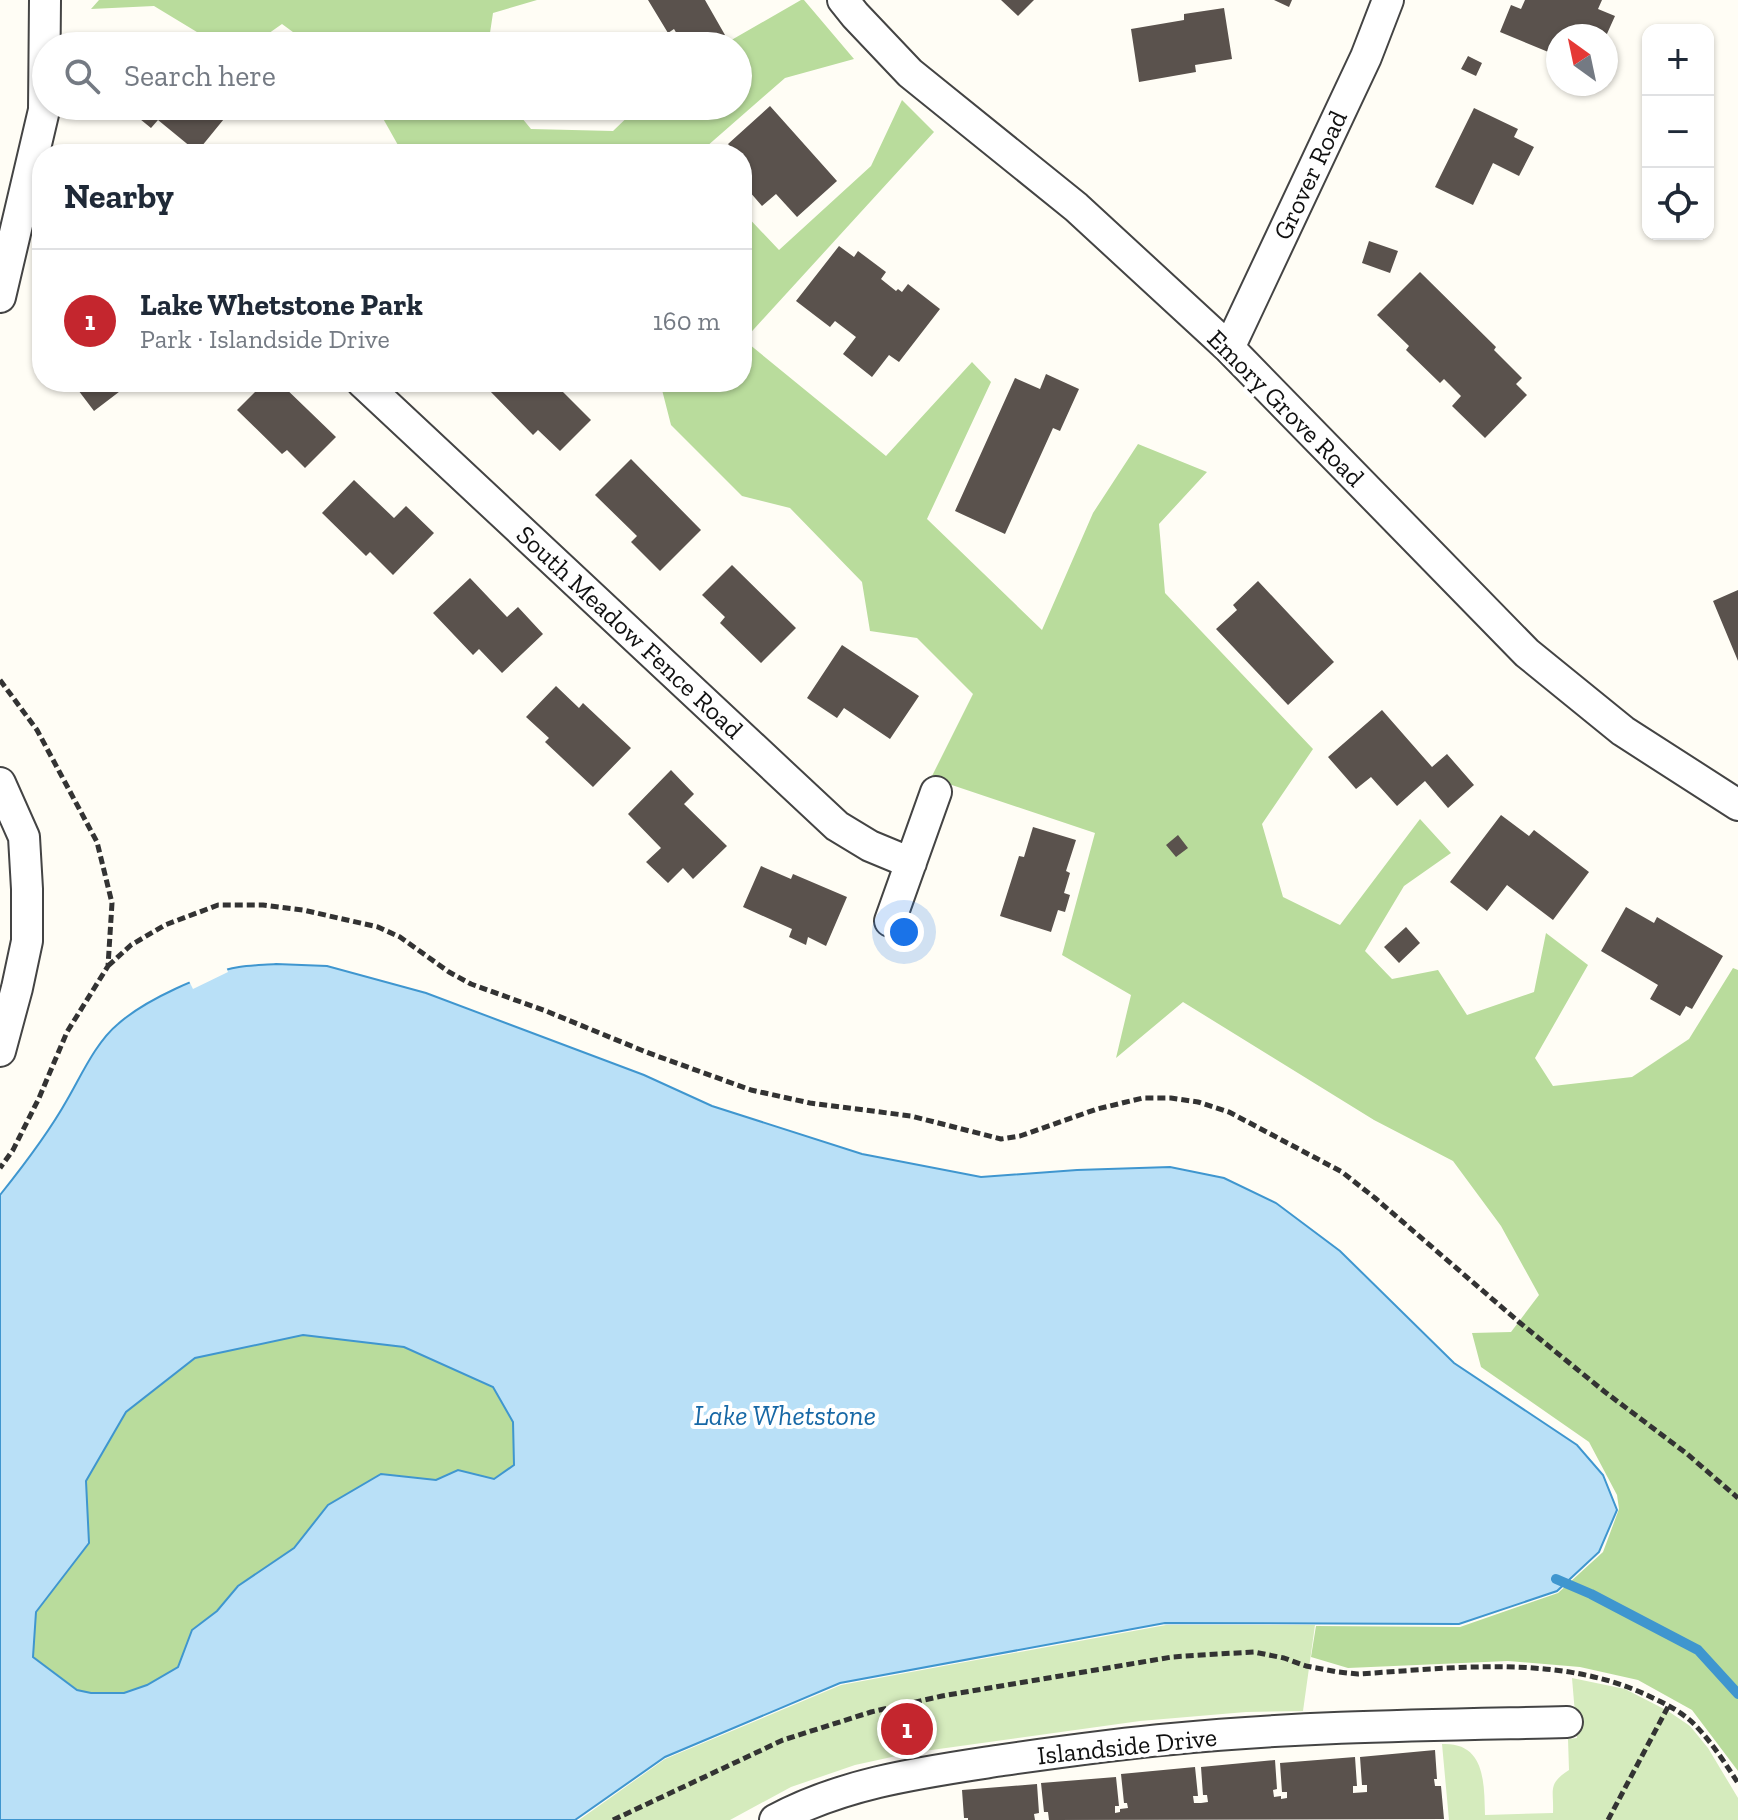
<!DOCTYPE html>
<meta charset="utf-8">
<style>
body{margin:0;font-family:"Zilla Slab",serif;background:#f2f2f3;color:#1f2937}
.controls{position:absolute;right:24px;top:24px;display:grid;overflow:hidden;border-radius:16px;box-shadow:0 2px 6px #0004}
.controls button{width:72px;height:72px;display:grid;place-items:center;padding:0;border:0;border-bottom:2px solid #e0e1e3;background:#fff;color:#1f2937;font:40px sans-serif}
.compass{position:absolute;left:1546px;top:24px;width:72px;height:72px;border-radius:50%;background:#fff;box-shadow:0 2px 6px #0004;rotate:327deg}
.you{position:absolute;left:904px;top:932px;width:28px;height:28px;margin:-20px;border:6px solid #fff;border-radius:50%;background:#1a73e8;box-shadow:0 0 0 12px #1a73e833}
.badge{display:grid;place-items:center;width:52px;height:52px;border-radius:50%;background:#c4262e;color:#fff;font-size:26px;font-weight:700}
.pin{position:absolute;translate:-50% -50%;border:4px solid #fff;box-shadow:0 2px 8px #0006}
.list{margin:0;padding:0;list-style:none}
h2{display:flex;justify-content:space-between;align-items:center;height:104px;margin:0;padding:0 32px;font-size:34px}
h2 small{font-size:26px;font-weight:400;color:#747a83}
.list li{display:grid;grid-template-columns:52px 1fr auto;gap:24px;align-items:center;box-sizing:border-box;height:144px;padding:0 32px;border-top:2px solid #e0e1e3}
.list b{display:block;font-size:30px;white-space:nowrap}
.list p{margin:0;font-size:26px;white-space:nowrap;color:#747a83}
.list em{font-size:26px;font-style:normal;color:#747a83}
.icon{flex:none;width:44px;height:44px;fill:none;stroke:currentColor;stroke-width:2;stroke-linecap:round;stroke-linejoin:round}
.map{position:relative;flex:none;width:1738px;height:1820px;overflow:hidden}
.search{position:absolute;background:#fff;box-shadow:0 2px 6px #0004;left:32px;top:32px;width:720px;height:88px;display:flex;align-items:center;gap:20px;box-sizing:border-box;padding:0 28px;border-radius:44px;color:#747a83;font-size:30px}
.panel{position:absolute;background:#fff;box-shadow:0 2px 6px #0004;left:32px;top:144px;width:720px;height:248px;border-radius:32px}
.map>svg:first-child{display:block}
</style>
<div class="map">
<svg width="1738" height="1820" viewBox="0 0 1738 1820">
<rect width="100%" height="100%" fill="#fffdf5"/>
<path fill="#d5ebbd" d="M1166,1625H1315L1303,1711L1246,1712L1140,1721L910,1753L855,1765L791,1787L730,1820H579L665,1759L841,1685Z
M1572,1678L1625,1689L1668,1711L1690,1726L1708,1748L1738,1798V1820H1449L1442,1744C1486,1742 1484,1784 1485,1815L1553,1813C1554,1790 1547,1784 1569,1770L1568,1739L1577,1738Z"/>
<path fill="#b9dc9c" d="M99,0H537L493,13L488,46H312L282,24L251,46H220L154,6L91,9Z
M801,0H804L854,59L785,78L698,154H403L376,106H512L531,129L613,131L639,106H738V46H721Z
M902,100L934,132L744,340L886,456L972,362L991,382L927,519L1042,630L1093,513L1138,444L1207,472L1159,524L1165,593L1313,749L1262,824L1283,897L1340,925L1420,819L1451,853L1404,886L1365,951L1392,979L1438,970L1467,1015L1534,992L1546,933L1588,965L1535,1058L1553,1086L1632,1077L1689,1039L1733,968L1738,970V1771L1692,1710L1638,1680L1580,1667L1508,1661L1348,1668L1311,1657L1316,1626L1460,1627L1558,1593L1603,1552L1619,1509L1617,1495L1589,1442L1481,1367L1472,1333L1511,1332L1539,1295L1501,1226L1453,1161L1374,1120L1183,1002L1116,1058L1131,995L1062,955L1095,833L931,778L973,694L917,638L870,631L862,582L790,508L742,496L671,425L660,382H742V211L779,250L871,166Z
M302,1335L405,1347L493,1387L513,1422L514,1465L494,1479L458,1470L436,1480L381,1474L328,1505L294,1548L238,1586L217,1611L192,1630L178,1667L147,1685L124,1693H91L77,1690L33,1657L36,1612L89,1543L86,1481L126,1412L195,1358Z"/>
<path fill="#b9e0f7" stroke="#3f96cf" stroke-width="2" fill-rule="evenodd" d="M276,964L327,966L426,993L644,1075L712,1106L862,1154L981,1177L1077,1170L1170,1167L1224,1178L1276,1203L1340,1251L1454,1363L1577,1445L1603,1475L1617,1510L1599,1552L1557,1591L1459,1624L1165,1623L840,1683L665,1757L575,1820H0V1195C24,1165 48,1134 67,1100C81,1076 96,1042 118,1024C145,1000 204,973 239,967C251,965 264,965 276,964ZM303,1335L404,1347L493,1387L513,1422L514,1465L494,1479L458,1470L436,1480L381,1474L328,1505L294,1548L238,1586L217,1611L192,1630L178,1667L147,1685L124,1693H91L77,1690L33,1657L36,1612L89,1543L86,1481L126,1412L195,1358Z"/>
<path fill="#fffdf5" d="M226,966L228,972L193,989L188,979L207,971Z"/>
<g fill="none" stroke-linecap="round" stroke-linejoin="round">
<path stroke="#3f96cf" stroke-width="10" d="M1556,1579L1591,1594L1698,1650L1738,1694"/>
</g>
<path fill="#5a524d" d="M648,0H705L725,35L705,46H684L674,29L668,33Z
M1001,0H1034L1018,16Z
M1274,0H1292L1289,7Z
M1525,0H1602L1598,9L1615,16L1606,36H1558V56L1500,32L1511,5L1521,9Z
M1224,8L1232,59L1195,65L1196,72L1139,82L1131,29L1184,20V14Z
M1468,56L1482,63L1476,76L1461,69Z
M124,106H219L228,114L197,152L158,120L151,128Z
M770,106L837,181L797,217L776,194L762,206L742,183V168L746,164L742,160V154H737L728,144Z
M1474,108L1518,129L1514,137L1534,147L1519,176L1493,163L1473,205L1435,187Z
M1369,241L1398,251L1390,273L1362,263Z
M839,246L854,257L858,251L886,272L881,279L896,291L898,289L902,292L908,284L940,309L899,362L889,355L872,377L843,354L856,337L835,321L830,327L796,301Z
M1420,272L1496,347L1494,350L1522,378L1516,384L1527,395L1485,438L1452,406L1461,396L1444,379L1440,383L1406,350L1409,346L1377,315Z
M1046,374L1079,389L1060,431L1053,428L1005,534L955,511L1015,378L1040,389Z
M72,382H132L94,411Z
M265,382H279L336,437L305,468L287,450L282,454L237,410Z
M495,382H553L591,420L560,451L538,430L533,435L488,389Z
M631,459L701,530L660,571L631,542L637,536L595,495Z
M354,480L394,518L406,506L434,533L393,575L370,552L366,556L322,513Z
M732,565L796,628L761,663L720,623L725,617L702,595Z
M470,578L507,617L518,607L543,634L502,673L479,649L473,655L433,613Z
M1258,581L1334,662L1288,705L1216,629L1237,610L1233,605Z
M1738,590V661L1713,601Z
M842,645L919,696L890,739L844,708L837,718L807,698Z
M556,686L579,708L583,703L631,748L593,787L545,742L549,738L526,717Z
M1382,710L1432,767L1447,754L1474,785L1448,808L1425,781L1397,806L1371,777L1356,789L1328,757Z
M671,770L694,794L684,804L727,846L693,879L683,868L668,883L646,862L661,848L628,814Z
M1501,815L1529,836L1534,830L1589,872L1553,920L1507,885L1487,911L1450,882Z
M1033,827L1076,840L1066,871L1070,873L1064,893L1070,895L1065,912L1058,910L1051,932L1000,916L1019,856L1024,857Z
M1178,835L1188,848L1176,857L1166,845Z
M761,866L791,879L793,874L847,897L826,946L808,937L806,945L789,937L792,929L743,907Z
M1626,907L1654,923L1657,917L1723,956L1692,1009L1686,1006L1680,1016L1650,999L1658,985L1601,951Z
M1406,927L1420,943L1399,963L1384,947Z
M1435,1750L1437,1779H1434L1435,1786H1441L1444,1819L1049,1820L1048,1812H1044L1041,1783L1116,1777L1119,1806H1115V1813L1120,1812V1809L1128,1808L1127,1803H1124L1121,1774L1195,1767L1198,1796H1193L1194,1803H1201L1208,1802L1207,1795H1203L1201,1767L1275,1760L1277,1789L1273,1790L1274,1797L1281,1796V1799L1287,1798V1792H1282L1280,1763L1355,1757L1357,1786H1353V1793L1367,1792V1785H1362L1360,1757Z
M1037,1784L1039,1813L1034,1814L1035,1820H968V1818H964L962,1790Z"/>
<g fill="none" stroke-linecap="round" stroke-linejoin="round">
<defs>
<path id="minor" d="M843,0L855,15L910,73L1076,207L1229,348L1527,653L1623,731L1738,805
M0,297L44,110L45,0
M1229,348L1366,57L1388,0
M362,382L837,826L870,846L911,863
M0,783L24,837L27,889V941L17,988L0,1051
M890,921L936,792
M775,1820C845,1782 925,1772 1003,1760C1059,1752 1115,1744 1172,1739C1303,1726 1436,1725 1567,1722"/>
</defs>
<use href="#minor" stroke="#444" stroke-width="34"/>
<path stroke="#333" stroke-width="5" stroke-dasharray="8 4" stroke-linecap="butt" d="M0,680L37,730L97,842L112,903L108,966L67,1032L39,1098L13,1150L0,1168
M108,966L131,945L165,925L218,905H263L303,910L378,927L400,937L449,972L471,984L546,1011L646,1052L751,1090L810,1103L911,1116L1001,1139L1020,1136L1097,1109L1143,1098H1171L1198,1102L1229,1112L1342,1172L1375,1198L1519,1322L1605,1392L1686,1453L1738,1498
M613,1820L783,1740L871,1712L942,1696L1172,1657L1218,1654L1254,1652L1284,1658L1306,1666L1338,1672L1358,1674C1456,1668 1563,1653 1653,1698C1668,1705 1683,1713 1694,1724C1711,1741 1725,1763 1738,1783
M1608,1820L1669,1705"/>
<use href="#minor" stroke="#fff" stroke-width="30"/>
</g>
<g text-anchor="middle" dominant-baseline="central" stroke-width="8" stroke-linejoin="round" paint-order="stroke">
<g font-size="26" fill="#111" stroke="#fff">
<text transform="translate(1310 175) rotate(-65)">Grover Road</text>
<text transform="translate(1286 408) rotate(45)">Emory Grove Road</text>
<text transform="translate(630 632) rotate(43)">South Meadow Fence Road</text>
<text transform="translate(1127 1746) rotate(-6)">Islandside Drive</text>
</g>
<g font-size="28" font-style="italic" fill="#1768a6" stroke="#fff">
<text x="785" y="1415">Lake Whetstone</text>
</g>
</g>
</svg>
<div class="controls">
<button>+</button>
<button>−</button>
<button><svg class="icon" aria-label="locate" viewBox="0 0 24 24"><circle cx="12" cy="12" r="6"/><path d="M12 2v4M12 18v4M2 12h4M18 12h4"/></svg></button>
</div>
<svg class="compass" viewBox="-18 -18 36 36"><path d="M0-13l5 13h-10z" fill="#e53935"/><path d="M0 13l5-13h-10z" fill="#747a83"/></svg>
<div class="you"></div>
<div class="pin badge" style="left:907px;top:1729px">1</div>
<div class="search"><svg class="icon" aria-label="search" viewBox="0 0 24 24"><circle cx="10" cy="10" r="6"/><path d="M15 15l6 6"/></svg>Search here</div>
<section class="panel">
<h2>Nearby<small></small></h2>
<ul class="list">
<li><span class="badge">1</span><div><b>Lake Whetstone Park</b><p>Park · Islandside Drive</p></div><em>160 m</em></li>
</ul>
</section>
</div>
